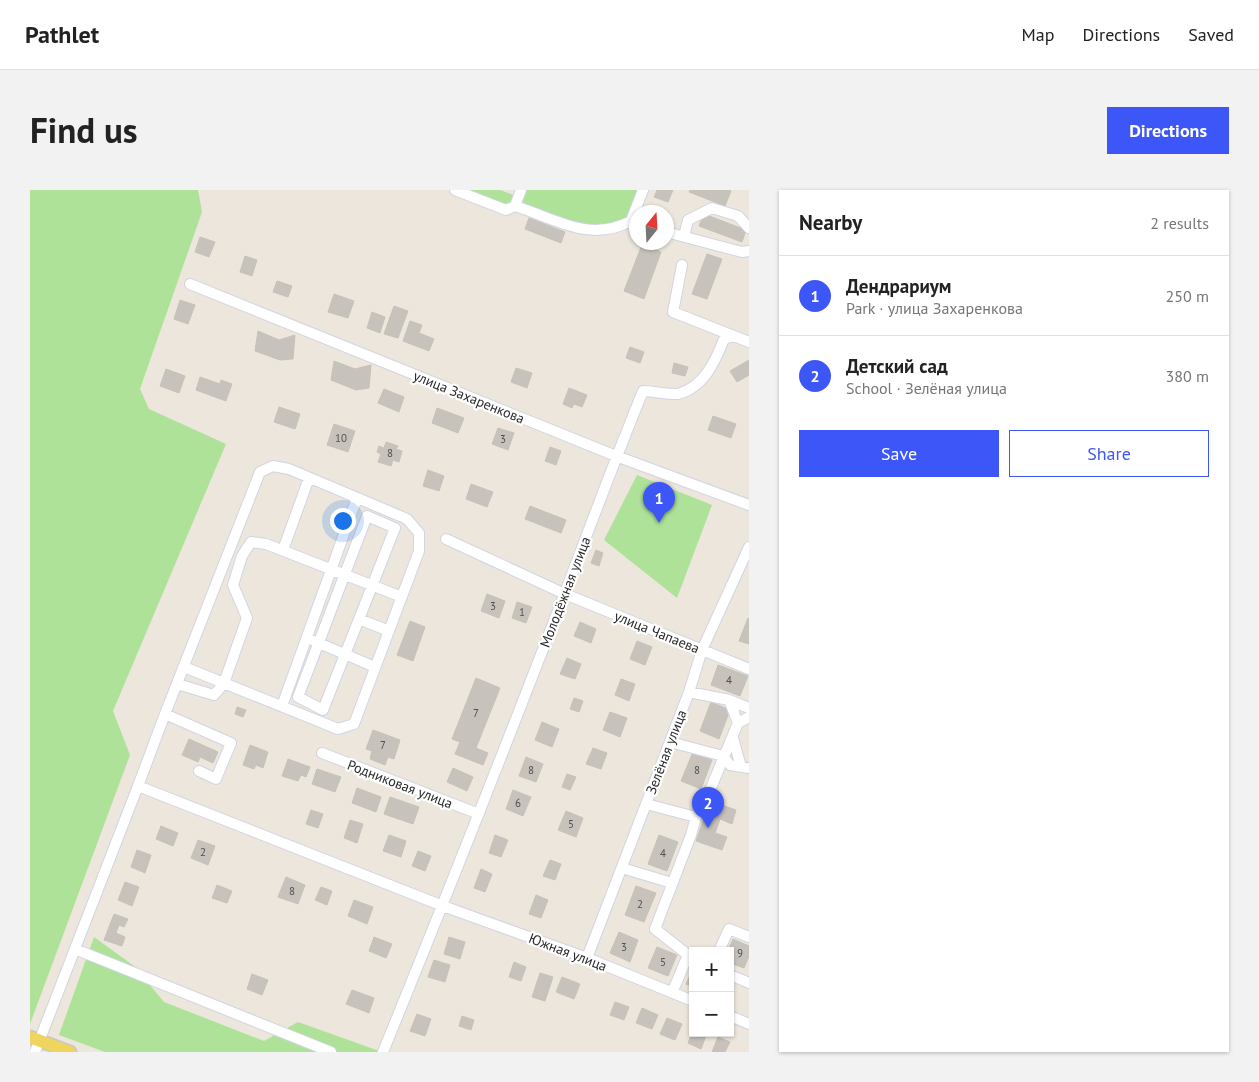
<!DOCTYPE html>
<meta charset="utf-8">
<style>
body{margin:0;font-family:"PT Sans",sans-serif;background:#f2f2f2;color:#222}
.controls{position:absolute;right:15px;bottom:15px;display:grid;overflow:hidden;border-radius:0px;box-shadow:0 1px 4px #0004}
.controls button{width:45px;height:45px;display:grid;place-items:center;padding:0;border:0;border-bottom:1px solid #e0e0e0;background:#fff;color:#222;font:25px sans-serif}
.compass{position:absolute;left:599px;top:15px;width:45px;height:45px;border-radius:50%;background:#fff;box-shadow:0 1px 4px #0004;rotate:18deg}
.you{position:absolute;left:312px;top:330px;width:18px;height:18px;margin:-12px;border:4px solid #fff;border-radius:50%;background:#1a73e8;box-shadow:0 0 0 8px #1a73e833}
.badge{display:grid;place-items:center;width:32px;height:32px;border-radius:50%;background:#3d56f8;color:#fff;font-size:16px;font-weight:700}
.pin{position:absolute;translate:-50% -41px;filter:drop-shadow(0 1px 2px #0008)}
.pin::after{content:'';position:absolute;top:26px;width:18px;height:15px;background:inherit;clip-path:polygon(0 0,100% 0,50% 100%)}
.list{margin:0;padding:0;list-style:none}
h2{display:flex;justify-content:space-between;align-items:center;height:65px;margin:0;padding:0 20px;font-size:21px}
h2 small{font-size:16px;font-weight:400;color:#767676}
.list li{display:grid;grid-template-columns:32px 1fr auto;gap:15px;align-items:center;box-sizing:border-box;height:80px;padding:0 20px;border-top:1px solid #e0e0e0}
.list b{display:block;font-size:19px;white-space:nowrap}
.list p{margin:0;font-size:16px;white-space:nowrap;color:#767676}
.list em{font-size:16px;font-style:normal;color:#767676}
.actions{display:flex;gap:10px;padding:15px 20px}
.actions a{flex:1;padding:11px 0;border:1px solid #3d56f8;border-radius:0px;text-align:center;font-size:18px;color:#3d56f8}
.actions .main{background:#3d56f8;color:#fff}
.map{position:relative;flex:none;width:719px;height:862px;overflow:hidden;border-radius:0px}
header{display:flex;align-items:center;gap:30px;box-sizing:border-box;height:70px;padding:0 25px;background:#fff;border-bottom:1px solid #e0e0e0}
header strong{font-size:24px}
nav{display:flex;gap:28px;margin-inline-start:auto;font-size:18px}
.intro{display:flex;align-items:center;justify-content:space-between;box-sizing:border-box;height:120px;padding:0 30px}
h1{margin:0;font-size:35px}
.button{padding:12px 22px;border-radius:0px;background:#3d56f8;color:#fff;font-size:18px;font-weight:700}
main{display:flex;gap:30px;padding:0 30px}
aside{flex:1;background:#fff;border-radius:0px;box-shadow:0 1px 4px #0004}
.map>svg:first-child{display:block}
</style>
<header>
<strong>Pathlet</strong>
<nav><a>Map</a><a>Directions</a><a>Saved</a></nav>
</header>
<div class="intro"><h1>Find us</h1><a class="button">Directions</a></div>
<main>
<div class="map">
<svg width="719" height="862" viewBox="0 0 719 862">
<rect width="100%" height="100%" fill="#ece6dc"/>
<path fill="#aee299" d="M0,0H168L172,22L110,199L119,219L196,254L83,521L100,565L0,834Z
M442,0H470L483,5L481,14L473,16L441,3Z
M491,0H610L600,27L585,36L561,39L485,16Z
M607,285L682,315L647,408L574,350Z
M64,747L104,776L134,812L234,851L268,832L352,862H75L29,845Z"/>
<path fill="#c7c3bc" stroke="#c7c2b6" d="M627,0H643L638,12L624,7Z
M660,0H699L701,1L695,16L659,2Z
M674,24L716,40L712,52L669,36Z
M499,28L535,42L531,53L495,39Z
M170,47L185,52L179,67L165,62Z
M613,52H624L622,58L631,62L614,109L594,101Z
M677,64L692,69L677,109L662,104Z
M215,66L227,70L222,86L210,82Z
M247,91L262,96L258,107L243,102Z
M304,104L324,111L318,128L298,122Z
M150,110L165,115L158,134L144,129Z
M364,116L378,121L368,148L354,144Z
M342,122L355,127L350,143L337,138Z
M380,131L392,135L389,143L404,149L399,161L373,151Z
M228,141L249,150L265,145L263,169L250,170L225,161Z
M600,157L614,162L610,173L596,168Z
M719,170V185L707,192L700,181Z
M304,171L325,179L341,175L339,198L326,200L301,190Z
M644,173L658,177L655,186L642,183Z
M486,178L502,183L497,198L481,192Z
M136,179L155,186L149,203L130,196Z
M170,187L190,194L191,190L202,194L196,211L166,200Z
M539,198L557,205L552,217L544,214L542,218L533,214Z
M354,199L374,207L369,222L348,213Z
M249,217L270,224L265,239L244,232Z
M407,218L434,228L428,243L402,233Z
M683,226L706,234L701,248L678,240Z
M304,234L325,241L318,262L297,255Z
M468,238L484,243L478,260L462,254Z
M356,252L368,256L366,259L372,261L369,272L363,270L361,276L348,272L351,264L347,262L349,256L354,258Z
M520,257L531,261L526,275L515,271Z
M398,280L414,286L409,301L393,296Z
M441,294L463,302L457,317L436,309Z
M500,316L536,330L531,343L495,329Z
M566,360L573,363L569,376L561,373Z
M457,404L475,411L469,428L451,421Z
M487,412L502,417L496,433L482,428Z
M718,428L719,429V454L709,451Z
M380,431L395,437L383,471L367,465Z
M550,432L566,439L561,453L544,446Z
M607,451L622,457L615,475L600,469Z
M537,468L551,474L545,489L530,484Z
M688,475L718,486L710,506L681,495Z
M446,488L470,498L446,558L458,563L453,575L425,564L430,552L422,549Z
M591,489L605,494L599,511L585,505Z
M544,508L553,511L549,522L540,519Z
M681,512L700,520L689,549L670,541Z
M207,517L216,520L213,527L205,524Z
M580,522L597,528L590,547L573,540Z
M512,532L529,539L522,557L505,550Z
M343,540L370,550L364,569L358,567L355,575L340,569L342,561L336,559Z
M159,549L188,562L183,573L170,567L168,572L152,565Z
M220,555L238,562L233,578L226,575L224,579L213,575Z
M563,558L577,563L571,579L556,574Z
M663,562L682,570L671,599L651,591Z
M496,567L513,574L506,592L489,586Z
M258,569L280,577L276,587L271,585L268,591L252,586Z
M423,578L443,587L437,601L417,592Z
M287,579L311,587L305,602L282,594Z
M537,584L546,587L540,600L532,597Z
M327,598L351,607L346,622L322,613Z
M483,600L501,607L493,626L476,619Z
M360,607L389,617L383,634L354,624Z
M680,611L706,620L702,634L690,629L685,643L697,647L692,660L666,651Z
M281,620L293,624L288,638L276,634Z
M536,621L553,628L546,647L528,640Z
M320,630L333,634L327,653L314,648Z
M131,636L148,643L143,656L126,649Z
M359,645L376,651L371,667L353,661Z
M465,645L478,650L471,667L459,663Z
M629,645L648,652L637,681L618,674Z
M168,650L185,656L178,675L161,668Z
M107,660L121,665L115,683L101,677Z
M388,661L401,666L395,681L382,676Z
M520,670L531,674L525,690L513,686Z
M451,679L462,684L455,702L444,698Z
M256,687L275,695L268,714L248,707Z
M95,692L109,697L102,716L88,710Z
M187,695L202,701L197,713L182,708Z
M606,696L626,703L614,732L595,725Z
M291,697L302,701L297,715L285,710Z
M506,705L518,710L511,728L499,724Z
M324,710L343,717L337,734L318,726Z
M84,724L98,729L94,737L89,735L86,743L95,747L92,756L74,750Z
M589,742L608,750L600,772L580,763Z
M344,747L362,754L356,768L339,761Z
M419,747L435,752L430,769L414,764Z
M703,749L719,756V766L714,778L700,773V761H698Z
M627,757L647,765L638,786L618,778Z
M404,770L420,775L415,792L398,787Z
M484,772L496,777L491,791L479,787Z
M663,779V797L656,794Z
M510,783L523,787L515,811L502,807Z
M222,784L238,790L232,805L217,799Z
M532,787L550,794L544,809L526,802Z
M322,800L344,808L339,823L316,814Z
M585,812L599,817L594,830L580,825Z
M612,818L628,825L622,839L606,833Z
M387,824L401,829L395,846L380,841Z
M432,826L444,830L441,840L429,836Z
M637,828L652,834L645,850L630,844Z
M663,840V843H677L671,859L658,853Z
M688,847L700,852L695,862H682Z"/>
<g fill="none" stroke-linecap="round" stroke-linejoin="round">
<defs>
<path id="minor" d="M425,0L476,20L485,16C526,29 559,53 601,31L613,0
M485,16L491,0
M636,42L712,62L719,61
M654,46L658,30L682,18L708,26L719,38
M652,75L643,122L719,152
M160,94L586,266L719,315
M337,326L365,338L293,520L268,507Z
M416,349L535,404L719,479
M253,360L279,288
M329,429L359,441
M284,451L345,477
M147,494L184,505L194,493L217,428L203,395L212,366L221,352L236,354L372,407
M659,502L699,510L719,518
M252,516L327,308
M135,524L201,553L186,589L169,581
M708,533L719,527
M703,548L711,577
M640,552L693,566L700,575L719,578
M292,563L449,624
M108,596L135,524L230,282L243,276L259,279L377,329L389,343V361L324,534L308,539L154,477
M616,614L666,627L678,605L708,533L699,510
M592,678L642,693
M45,759L301,862
M689,761L699,739L719,747
M557,768L659,502L672,460L719,357
M700,785L719,793
M642,803L658,765L625,739L661,645L666,627
M700,826L719,834
M5,862L108,596L413,716L557,768L663,811
M353,862C415,710 475,558 534,405C560,337 585,269 613,201C620,201 643,205 648,204C674,197 685,172 694,149L703,146"/>
<path id="major" d="M0,847L40,862"/>
</defs>
<use href="#minor" stroke="#d1d4e3" stroke-width="12"/>
<use href="#major" stroke="#c8c8c8" stroke-width="15"/>
<use href="#minor" stroke="#fff" stroke-width="10"/>
<use href="#major" stroke="#efd55e" stroke-width="12"/>
</g>
<g text-anchor="middle" dominant-baseline="central" stroke-width="4.5" stroke-linejoin="round" paint-order="stroke">
<g font-size="11" fill="#51504e">
<text x="311" y="248">10</text>
<text x="473" y="249">3</text>
<text x="360" y="263">8</text>
<text x="463" y="416">3</text>
<text x="492" y="422">1</text>
<text x="699" y="490">4</text>
<text x="446" y="523">7</text>
<text x="353" y="555">7</text>
<text x="501" y="580">8</text>
<text x="667" y="580">8</text>
<text x="488" y="613">6</text>
<text x="541" y="634">5</text>
<text x="173" y="662">2</text>
<text x="633" y="663">4</text>
<text x="262" y="701">8</text>
<text x="610" y="714">2</text>
<text x="594" y="757">3</text>
<text x="710" y="763">9</text>
<text x="633" y="772">5</text>
</g>
<g font-size="14" fill="#2a2a2a" stroke="#fff">
<text transform="translate(439 207) rotate(22)">улица Захаренкова</text>
<text transform="translate(535 402) rotate(-69)">Молодёжная улица</text>
<text transform="translate(627 442) rotate(22)">улица Чапаева</text>
<text transform="translate(636 562) rotate(-69)">Зелёная улица</text>
<text transform="translate(370 594) rotate(21)">Родниковая улица</text>
<text transform="translate(538 762) rotate(21)">Южная улица</text>
</g>
</g>
</svg>
<div class="controls">
<button>+</button>
<button>−</button>
</div>
<svg class="compass" viewBox="-18 -18 36 36"><path d="M0-13l5 13h-10z" fill="#e53935"/><path d="M0 13l5-13h-10z" fill="#767676"/></svg>
<div class="you"></div>
<div class="pin badge" style="left:629px;top:333px">1</div>
<div class="pin badge" style="left:678px;top:638px">2</div>
</div>
<aside>
<h2>Nearby<small>2 results</small></h2>
<ul class="list">
<li><span class="badge">1</span><div><b>Дендрариум</b><p>Park · улица Захаренкова</p></div><em>250 m</em></li>
<li><span class="badge">2</span><div><b>Детский сад</b><p>School · Зелёная улица</p></div><em>380 m</em></li>
</ul>
<div class="actions"><a class="main">Save</a><a>Share</a></div>
</aside>
</main>
